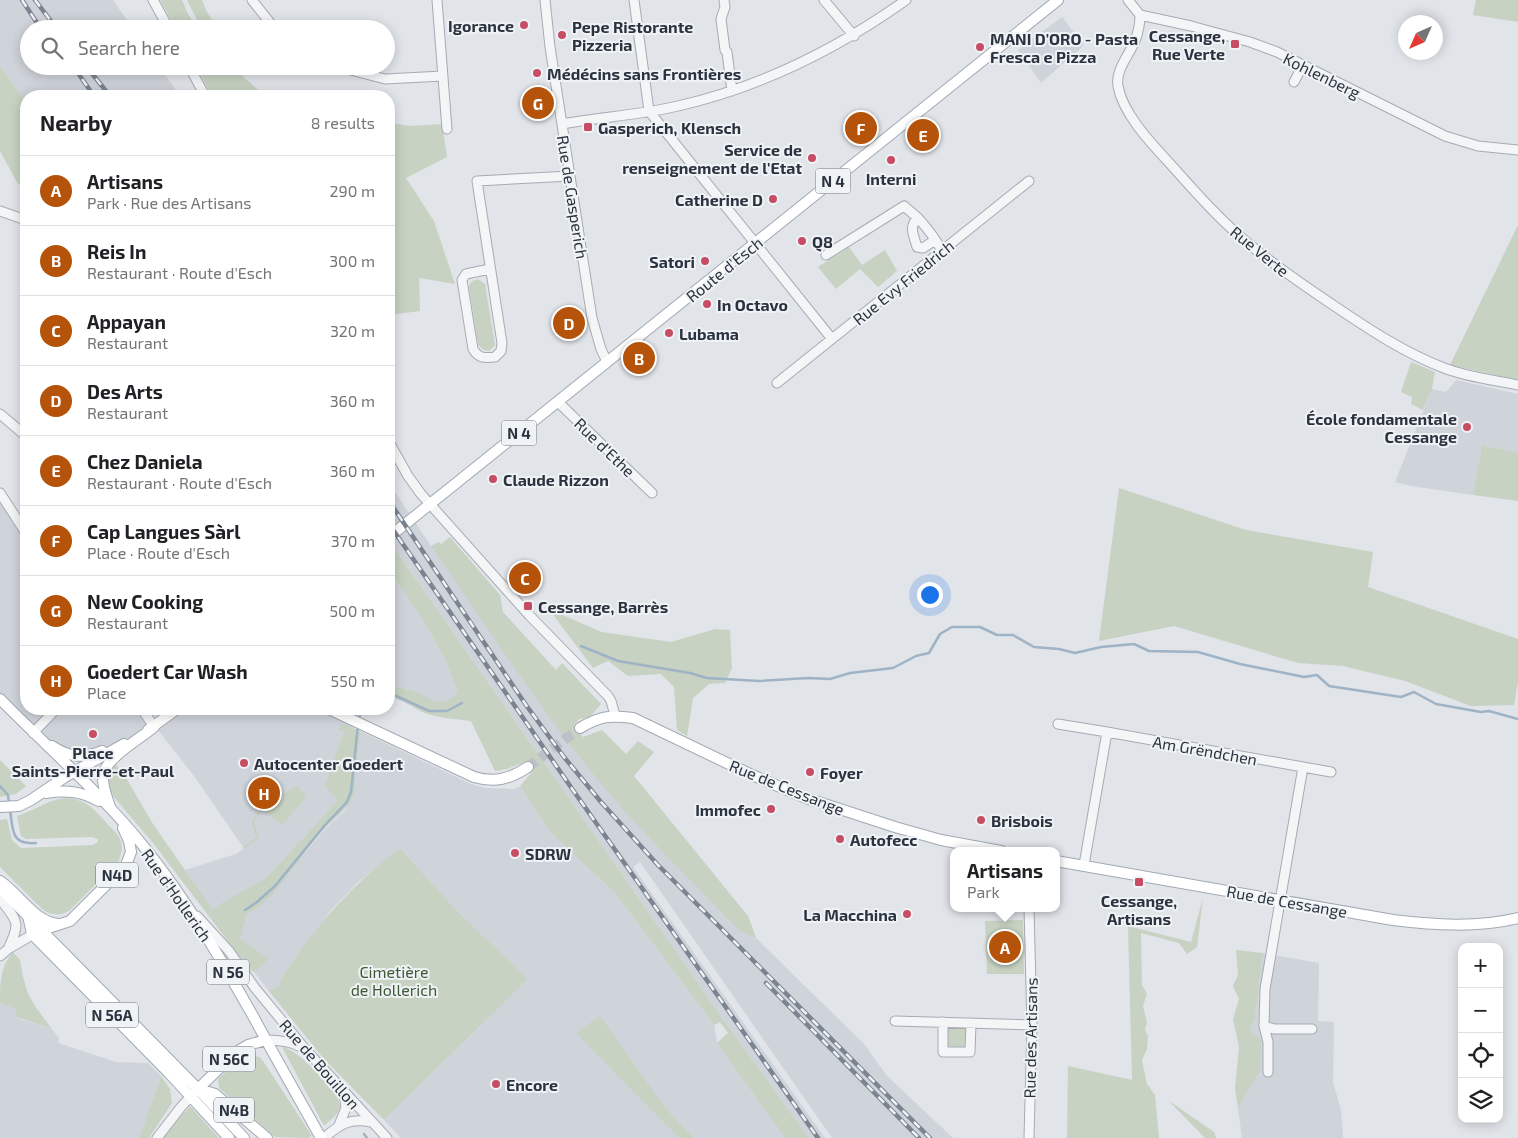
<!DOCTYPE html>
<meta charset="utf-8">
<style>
body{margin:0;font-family:"Exo 2",sans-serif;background:#f2f2f2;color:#202124}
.controls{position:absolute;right:15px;bottom:15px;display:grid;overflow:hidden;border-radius:10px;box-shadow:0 2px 12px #0003}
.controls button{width:45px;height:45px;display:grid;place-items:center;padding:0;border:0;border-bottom:1px solid #e0e0e0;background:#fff;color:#202124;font:25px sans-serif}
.compass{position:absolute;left:1398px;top:15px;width:45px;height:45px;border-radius:50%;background:#fff;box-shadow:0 2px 12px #0003;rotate:225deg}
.you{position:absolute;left:929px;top:594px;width:18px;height:18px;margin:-12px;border:4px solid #fff;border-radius:50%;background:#1a73e8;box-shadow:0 0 0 8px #1a73e833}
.badge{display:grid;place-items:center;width:32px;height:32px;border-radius:50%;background:#b45309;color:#fff;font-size:16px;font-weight:700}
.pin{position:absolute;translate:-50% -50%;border:2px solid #fff;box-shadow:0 1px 5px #0006}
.popup{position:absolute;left:950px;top:847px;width:110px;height:65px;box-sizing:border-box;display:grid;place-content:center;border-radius:10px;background:#fff;filter:drop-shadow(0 1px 4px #0005);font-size:16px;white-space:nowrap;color:#757577}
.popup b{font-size:19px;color:#202124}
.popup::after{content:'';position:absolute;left:50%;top:100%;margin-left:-10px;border:10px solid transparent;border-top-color:#fff}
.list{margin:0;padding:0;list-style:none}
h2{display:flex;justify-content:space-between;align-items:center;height:65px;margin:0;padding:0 20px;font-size:21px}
h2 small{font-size:16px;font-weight:400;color:#757577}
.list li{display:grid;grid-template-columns:32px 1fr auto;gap:15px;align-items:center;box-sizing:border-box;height:70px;padding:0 20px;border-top:1px solid #e0e0e0}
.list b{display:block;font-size:19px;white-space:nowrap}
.list p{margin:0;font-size:16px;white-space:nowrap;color:#757577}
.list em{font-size:16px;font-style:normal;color:#757577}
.icon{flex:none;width:28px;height:28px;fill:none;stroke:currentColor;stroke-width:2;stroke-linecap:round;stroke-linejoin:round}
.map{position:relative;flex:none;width:1518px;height:1138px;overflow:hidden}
.search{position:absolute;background:#fff;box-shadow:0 2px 12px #0003;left:20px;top:20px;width:375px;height:55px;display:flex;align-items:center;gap:12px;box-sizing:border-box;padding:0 18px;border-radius:28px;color:#757577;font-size:19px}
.panel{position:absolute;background:#fff;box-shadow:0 2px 12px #0003;left:20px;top:90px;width:375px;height:625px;border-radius:20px}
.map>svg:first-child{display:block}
</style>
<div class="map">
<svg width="1518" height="1138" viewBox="0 0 1518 1138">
<rect width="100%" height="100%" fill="#e1e4e9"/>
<path fill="#cfd3da" d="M0,0H113L133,29H29V66H159L180,96H26V102L0,66Z
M1062,17L1084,45L1041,83L1018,50Z
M1456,380L1518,394V453L1482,445L1473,495L1411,486L1395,482L1432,389L1446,392Z
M389,483L431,546L439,542L579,719L573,726L582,737L748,916L756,938L864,1044L887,1076L953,1138H832L640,862L633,867L825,1138H809L723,1019L394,547L389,550Z
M0,493L26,533V709H142L154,727L92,755L59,750L0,699Z
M389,571L423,620L445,659L457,688L455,696L445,702L436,703L431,701L416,692L389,685Z
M177,709H357L353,728L344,724V732L324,786L338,800L267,877L212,910L185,870L236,854L259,838L254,821L256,818L263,809L296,786L253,816L256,837L243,847L194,776L155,726Z
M360,731L471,784L486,788L514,789L520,786L550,832L615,893L714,1025L717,1043L785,1138H694L663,1105L577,1033L679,1138H401L384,1120L528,979L457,911L400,848L357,883L332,909L310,938L283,976L279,987L268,990L254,972L262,966L240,939L247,914L259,907L327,827L344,812L354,795Z
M1263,953L1319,963L1318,1021L1334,1022L1333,1082L1341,1110L1343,1138H1242L1238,1108L1260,1071L1250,1030L1255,1018Z
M0,1003L17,1009V1018L52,1029L59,1038L58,1043L116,1062L148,1063L161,1076L139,1138H0Z"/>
<path fill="#c7d2c2" d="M160,0H182L188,14L198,29H176Z
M187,0H202L207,12L218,29H203L196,18Z
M1476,0H1518V22L1473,15Z
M0,66L26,102V188L18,184L0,151Z
M196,66H231L265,96H212Z
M389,123L411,126L442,124L447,157L406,178L434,221L455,284L419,278L420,311L389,315Z
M1518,225V380L1450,365Z
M849,247L862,265L885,250L897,271L878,287L860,269L836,289L818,267Z
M478,279L485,284L495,345L489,351L484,350L478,345L469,286L472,281Z
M1411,362L1435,372L1432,389L1423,410L1411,404L1412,397L1401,392Z
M1482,445L1518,453V501L1473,495Z
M1119,488L1246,530L1373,552L1368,587L1518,639V682L1514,705L1471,706L1405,681L1343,666L1298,663L1174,626L1099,641Z
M450,537L500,595L503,612L556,670L562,663L601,704L590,717L579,719L573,726L583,737L602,730L626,754L638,741L654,752L634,776L748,916L756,938L739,930C691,881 642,833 599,781C538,707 486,625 431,546L439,542L441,544Z
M393,546L723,1019L809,1138H785L717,1043L728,1033L720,1022L714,1025L615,893L550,832L520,786L532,772L525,762L507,769L495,771L471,721C456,719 439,718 425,713C413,708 402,699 389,697V685C397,687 407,689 416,692C434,699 434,708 455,696L457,689L445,659L423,620L389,571V550Z
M548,608L576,621L602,632L671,642L715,629L730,630L732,668L725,683L709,684L693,698L687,736L677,730L674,687L661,674L628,676L608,661L593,668Z
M344,724L360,731L354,795C348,810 336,816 326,827C306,849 289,875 270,897L259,907L247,914L240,939L268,958L262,966L254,972L250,970L153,843L113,796L108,784L111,769L115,764L122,771L153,824L212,909L267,877L338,800L324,786L344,732L338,730L340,726Z
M0,760L26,786L16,794L0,797Z
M297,786L305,795V799L282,825L263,810L254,821L259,838L244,849L243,847L256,837C255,833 252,826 252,821C252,811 287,792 297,786Z
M64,798C85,798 96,810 109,826C114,830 119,835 121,842C123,848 121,854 119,861L69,911C59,916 51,916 41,908L0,867V820L7,819L12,840L21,848L93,845L98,842V839L91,837L26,839L21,836L17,816C34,811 47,800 64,798Z
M400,848L457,911L528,979L384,1120L324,1059L268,990L279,987C281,976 290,966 296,957C326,914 358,880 400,848Z
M1203,898L1197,947L1187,954L1179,943L1141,933L1142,985L1147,994L1143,1006L1147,1022L1145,1030L1148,1036L1147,1049L1142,1060L1147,1084L1155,1095L1159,1138H1067L1068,1066L1132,1080L1128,926L1191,942Z
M1023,920L1024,974H987L985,921Z
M1236,950L1263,953L1255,1018L1250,1030L1261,1040L1260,1071L1238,1108L1235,1088L1239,1047L1233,1019L1239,999L1233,986L1238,975Z
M13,952L20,960L23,977L28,994L37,1009L52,1029L17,1017L16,1009L0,1003C0,984 0,967 13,952Z
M600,1016L663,1105L694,1138H679L576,1033Z
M949,1025L965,1026L968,1030L967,1047L964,1048L948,1046L946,1043L947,1027Z
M282,1047C296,1048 329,1084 337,1097C339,1101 340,1105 340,1109L336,1115L325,1125L323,1124Z
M249,1055L260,1057L265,1064L312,1136L308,1138L275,1137L219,1088L218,1079L237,1061Z
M161,1076L170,1089L172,1103L149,1138H139Z
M1168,1100L1214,1132L1216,1138H1205Z
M190,1107H191L219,1138H163L181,1116Z"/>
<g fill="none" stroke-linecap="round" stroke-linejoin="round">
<path stroke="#9eb3c6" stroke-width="2.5" d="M581,646L618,661L690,673L707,678L759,681L808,678L830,679L850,673L893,668L916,656L929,653L940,634L952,627H980L997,635H1013L1034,647L1059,649L1075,653L1101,647L1134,644L1149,651L1198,652L1240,664L1304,677L1317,675L1329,686L1401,697L1414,692L1436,704L1481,712L1489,711L1518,719
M389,695H394L429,711H447L462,703
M359,719L361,709
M0,786L8,795L9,804
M10,809C13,829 10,845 36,843
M245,910L257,902L275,886L325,825L347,802L351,792L358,725
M364,1134L367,1138"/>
<path stroke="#bcc1c7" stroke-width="10" stroke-dasharray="10 5" stroke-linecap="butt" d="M528,767L580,728"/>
<defs>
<path id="minor" d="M153,0L169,29
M252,0L275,29
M437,0L447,129
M545,0L550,47L592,318L601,349L607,362
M634,0L649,111L832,339
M724,0L725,7L721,19L725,50L727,52L732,91
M824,0L854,36
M1128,0L1140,15L1191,26L1250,42L1277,52L1445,136L1478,146L1518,150
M1140,15C1140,24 1138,33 1135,41C1129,55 1115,71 1118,86C1123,115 1153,145 1173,167C1197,194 1221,221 1250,245C1277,267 1306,287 1336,307C1370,330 1405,353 1444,368C1467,377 1494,380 1518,385
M189,66L205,96
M335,66L385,79L443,76
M1294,82L1303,65
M562,124C600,117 640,115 678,106C761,87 837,49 906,0
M0,211L26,220
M935,240L923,248L917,247C914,236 908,226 918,218C927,228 936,239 942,251
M826,255L904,206L918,218
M490,269L466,274L462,280L473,349C479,359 485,358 495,357L501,351L502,343L477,181L570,176
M777,383L1029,181
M558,402L652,493
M0,414L26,436
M389,442L408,476L421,494L529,615L608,696L611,701L615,715
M0,493L26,533
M142,709L154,727
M1058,724L1107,732
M33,733L56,709
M1303,767L1331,772
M1084,865L1107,732L1303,767L1265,989L1264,1026L1268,1042V1072
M0,899C18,922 21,922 8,949
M197,916L229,951L255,988L306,1050L387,1138
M0,956L8,949L37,932
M895,1021L1032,1025
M943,1022V1052H970L971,1023
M1264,1026L1274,1029H1312
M266,1040C279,1040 290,1041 301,1047
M339,1125L346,1108L344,1093
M157,1138L181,1107L195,1092
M324,1138C340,1124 349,1118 371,1122
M1029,1138L1032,1025L1029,908"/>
<path id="major" d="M389,537L1058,0
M0,699C48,748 102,794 145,848C187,900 220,958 253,1016C275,1057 298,1097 321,1138
M329,709L474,777C495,783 510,779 528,767
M580,728C600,716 610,715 633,718L752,775L806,798L895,827L941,840L1001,851
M148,730L177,709
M52,746C68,757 83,759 102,751
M46,793C66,790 80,791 99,801
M0,807L19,806L31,800L65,777L124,744
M110,807C107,797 102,786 103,776C105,758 140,739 154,727
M1056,861L1393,920C1434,925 1477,928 1518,918
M0,881C19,894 35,922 58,924
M0,888L198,1089L244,1138
M28,916L32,934L169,1073L229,1138
M42,930L70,921L126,865L131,852L129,841L123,828
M198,1089L236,1052L248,1045L266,1040
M199,1089L215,1094L267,1138"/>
</defs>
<use href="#minor" stroke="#a6abb3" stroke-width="11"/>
<use href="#major" stroke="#a1a9b4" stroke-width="12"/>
<use href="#minor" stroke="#f3f5f7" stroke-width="9"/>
<use href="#major" stroke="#fff" stroke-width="10"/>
<defs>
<path id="rail" d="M22,0L41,29
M35,0L57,29
M73,66L94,96
M86,66L110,96
M389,501L526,705L564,757L601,802L658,865L930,1138
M389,524L575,793L818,1138
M766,983L919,1138"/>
</defs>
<use href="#rail" stroke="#7b8491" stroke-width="4.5"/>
<use href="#rail" stroke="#f0f3f6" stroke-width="2.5" stroke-dasharray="8" stroke-linecap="butt"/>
</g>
<g fill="#c64d64" stroke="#f0f3f6" stroke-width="2">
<circle cx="524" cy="25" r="5"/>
<circle cx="562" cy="35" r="5"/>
<rect x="1230" y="39" width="10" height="10" rx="2.5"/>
<circle cx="980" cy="47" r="5"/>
<circle cx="537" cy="73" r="5"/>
<rect x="583" y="122" width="10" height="10" rx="2.5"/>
<circle cx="812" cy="158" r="5"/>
<circle cx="891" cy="160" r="5"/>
<circle cx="773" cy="199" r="5"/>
<circle cx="802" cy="241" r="5"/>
<circle cx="705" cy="261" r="5"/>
<circle cx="707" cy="304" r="5"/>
<circle cx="669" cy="333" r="5"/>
<circle cx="1467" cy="427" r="5"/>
<circle cx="493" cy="479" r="5"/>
<rect x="523" y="601" width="10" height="10" rx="2.5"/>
<circle cx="93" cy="734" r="5"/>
<circle cx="244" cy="763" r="5"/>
<circle cx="810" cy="772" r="5"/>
<circle cx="771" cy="809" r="5"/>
<circle cx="981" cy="820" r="5"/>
<circle cx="840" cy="839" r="5"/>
<circle cx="515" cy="853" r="5"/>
<rect x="1134" y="877" width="10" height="10" rx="2.5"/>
<circle cx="907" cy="914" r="5"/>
<circle cx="496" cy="1084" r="5"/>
</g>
<g text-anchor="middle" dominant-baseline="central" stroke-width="4" stroke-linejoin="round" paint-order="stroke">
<g fill="#f0f3f6" stroke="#656d76" stroke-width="1">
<rect x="815.5" y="168.5" width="35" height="25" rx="4"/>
<rect x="501.5" y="420.5" width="35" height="25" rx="4"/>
<rect x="96" y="862.5" width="42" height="25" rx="4"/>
<rect x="207" y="959.5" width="42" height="25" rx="4"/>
<rect x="86" y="1002.5" width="52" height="25" rx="4"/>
<rect x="203" y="1046.5" width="52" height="25" rx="4"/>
<rect x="214" y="1097.5" width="40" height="25" rx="4"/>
</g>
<g font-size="15" font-weight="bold" fill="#2a333f">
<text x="833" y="181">N 4</text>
<text x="519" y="433">N 4</text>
<text x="117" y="875">N4D</text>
<text x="228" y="972">N 56</text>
<text x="112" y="1015">N 56A</text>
<text x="229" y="1059">N 56C</text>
<text x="234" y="1110">N4B</text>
</g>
<g font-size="16" font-weight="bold" fill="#2a333f" stroke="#f0f3f6" text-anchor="start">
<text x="514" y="25" text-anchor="end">Igorance</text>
<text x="572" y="26">Pepe Ristorante<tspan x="572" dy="18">Pizzeria</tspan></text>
<text x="1225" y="35" text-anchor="end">Cessange,<tspan x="1225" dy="18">Rue Verte</tspan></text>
<text x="990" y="38">MANI D'ORO - Pasta<tspan x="990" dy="18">Fresca e Pizza</tspan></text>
<text x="547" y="73">Médécins sans Frontières</text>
<text x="598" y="127">Gasperich, Klensch</text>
<text x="802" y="149" text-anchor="end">Service de<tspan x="802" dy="18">renseignement de l'Etat</tspan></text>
<text x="891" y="178" text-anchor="middle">Interni</text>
<text x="763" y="199" text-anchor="end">Catherine D</text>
<text x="812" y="241">Q8</text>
<text x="695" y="261" text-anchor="end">Satori</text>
<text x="717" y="304">In Octavo</text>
<text x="679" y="333">Lubama</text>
<text x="1457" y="418" text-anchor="end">École fondamentale<tspan x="1457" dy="18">Cessange</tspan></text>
<text x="503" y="479">Claude Rizzon</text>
<text x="538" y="606">Cessange, Barrès</text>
<text x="93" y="752" text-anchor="middle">Place<tspan x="93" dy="18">Saints-Pierre-et-Paul</tspan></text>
<text x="254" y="763">Autocenter Goedert</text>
<text x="820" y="772">Foyer</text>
<text x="761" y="809" text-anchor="end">Immofec</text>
<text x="991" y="820">Brisbois</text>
<text x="850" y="839">Autofecc</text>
<text x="525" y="853">SDRW</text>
<text x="1139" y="900" text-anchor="middle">Cessange,<tspan x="1139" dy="18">Artisans</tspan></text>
<text x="897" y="914" text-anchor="end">La Macchina</text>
<text x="506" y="1084">Encore</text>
</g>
<g font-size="16" fill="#2a333f" stroke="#f0f3f6">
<text transform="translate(1322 75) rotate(26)">Kohlenberg</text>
<text transform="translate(573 197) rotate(81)">Rue de Gasperich</text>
<text transform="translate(1260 251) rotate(39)">Rue Verte</text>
<text transform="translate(724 269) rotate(-39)">Route d'Esch</text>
<text transform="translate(903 282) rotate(-39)">Rue Evy Friedrich</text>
<text transform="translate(605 447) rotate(44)">Rue d'Ethe</text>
<text transform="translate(1205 750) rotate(10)">Am Grëndchen</text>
<text transform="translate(787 787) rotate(22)">Rue de Cessange</text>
<text transform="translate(177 895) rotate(55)">Rue d'Hollerich</text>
<text transform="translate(1287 901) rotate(10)">Rue de Cessange</text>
<text transform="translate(1030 1038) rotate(-89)">Rue des Artisans</text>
<text transform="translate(320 1064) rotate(49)">Rue de Bouillon</text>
</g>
<g font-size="16" fill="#405a38" stroke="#f0f3f6">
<text x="394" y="971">Cimetière<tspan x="394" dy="18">de Hollerich</tspan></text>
</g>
</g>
</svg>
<div class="controls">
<button>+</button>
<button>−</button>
<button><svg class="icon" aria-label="locate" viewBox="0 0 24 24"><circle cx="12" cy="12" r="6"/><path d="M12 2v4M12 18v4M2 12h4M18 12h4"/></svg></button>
<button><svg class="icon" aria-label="layers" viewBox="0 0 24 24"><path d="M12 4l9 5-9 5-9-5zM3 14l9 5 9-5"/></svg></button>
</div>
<svg class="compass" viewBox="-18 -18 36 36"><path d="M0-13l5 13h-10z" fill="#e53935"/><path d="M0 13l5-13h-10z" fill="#757577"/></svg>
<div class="you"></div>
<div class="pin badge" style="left:1005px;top:947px">A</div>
<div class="popup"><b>Artisans</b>Park</div>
<div class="pin badge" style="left:639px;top:358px">B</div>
<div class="pin badge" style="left:525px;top:578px">C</div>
<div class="pin badge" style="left:569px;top:323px">D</div>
<div class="pin badge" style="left:923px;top:135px">E</div>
<div class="pin badge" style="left:861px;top:128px">F</div>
<div class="pin badge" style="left:538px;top:103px">G</div>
<div class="pin badge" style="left:264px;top:793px">H</div>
<div class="search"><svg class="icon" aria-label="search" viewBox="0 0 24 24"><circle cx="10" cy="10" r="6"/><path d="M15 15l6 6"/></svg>Search here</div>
<section class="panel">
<h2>Nearby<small>8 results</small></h2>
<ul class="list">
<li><span class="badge">A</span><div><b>Artisans</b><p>Park · Rue des Artisans</p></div><em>290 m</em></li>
<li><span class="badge">B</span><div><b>Reis In</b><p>Restaurant · Route d'Esch</p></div><em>300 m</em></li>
<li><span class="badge">C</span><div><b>Appayan</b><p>Restaurant</p></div><em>320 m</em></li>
<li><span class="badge">D</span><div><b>Des Arts</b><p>Restaurant</p></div><em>360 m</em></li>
<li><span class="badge">E</span><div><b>Chez Daniela</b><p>Restaurant · Route d'Esch</p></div><em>360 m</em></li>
<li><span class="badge">F</span><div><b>Cap Langues Sàrl</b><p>Place · Route d'Esch</p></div><em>370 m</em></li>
<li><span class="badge">G</span><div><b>New Cooking</b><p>Restaurant</p></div><em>500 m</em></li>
<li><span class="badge">H</span><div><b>Goedert Car Wash</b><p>Place</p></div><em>550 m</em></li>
</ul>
</section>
</div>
